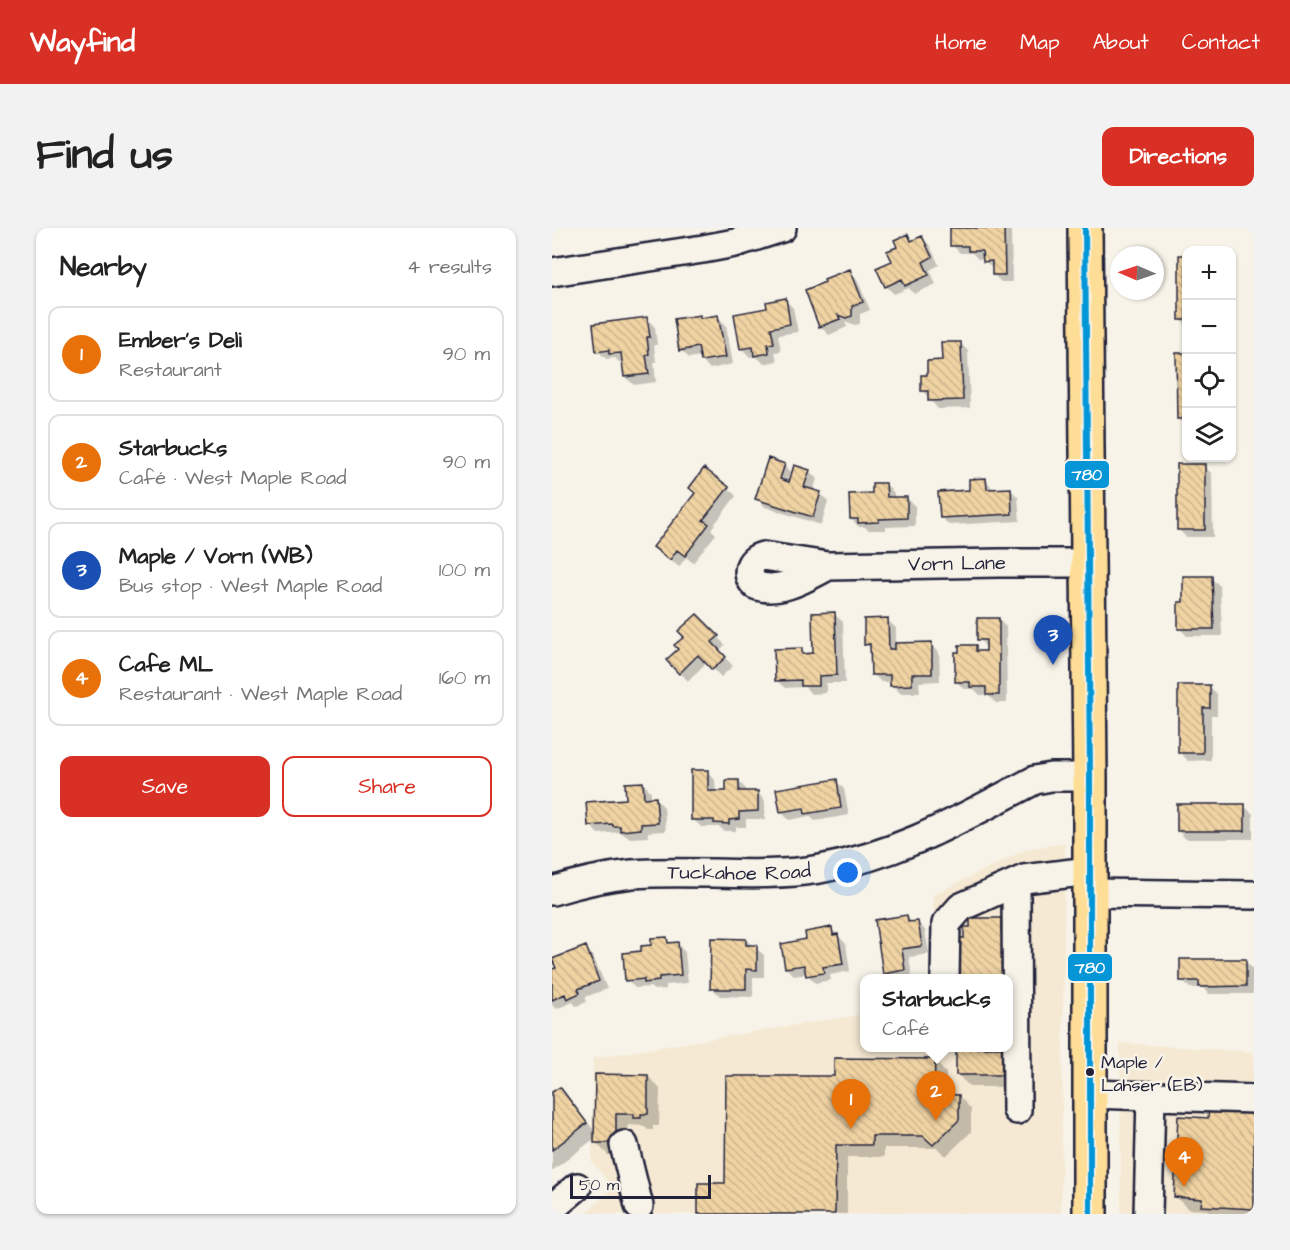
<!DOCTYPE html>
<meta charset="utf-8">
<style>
body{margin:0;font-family:"Architects Daughter",sans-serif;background:#f2f2f2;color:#222}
.controls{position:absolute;right:18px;top:18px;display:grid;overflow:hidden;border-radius:12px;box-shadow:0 2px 4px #0004}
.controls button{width:54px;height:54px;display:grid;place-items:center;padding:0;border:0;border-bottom:2px solid #e0e0e0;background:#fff;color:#222;font:30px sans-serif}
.compass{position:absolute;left:558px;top:18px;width:54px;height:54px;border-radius:50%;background:#fff;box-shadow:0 2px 4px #0004;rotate:272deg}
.scale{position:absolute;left:18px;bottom:15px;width:141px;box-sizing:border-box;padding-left:6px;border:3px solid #22223b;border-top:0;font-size:16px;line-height:21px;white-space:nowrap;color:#22223b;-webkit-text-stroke:4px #f7f3e8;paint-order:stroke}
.you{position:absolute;left:296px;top:645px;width:21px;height:21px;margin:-15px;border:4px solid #fff;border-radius:50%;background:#1a73e8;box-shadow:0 0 0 9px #1a73e833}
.badge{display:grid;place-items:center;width:39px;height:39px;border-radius:50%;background:#d93025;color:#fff;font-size:20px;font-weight:700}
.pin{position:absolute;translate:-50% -50px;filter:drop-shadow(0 2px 3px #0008)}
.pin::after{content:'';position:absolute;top:32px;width:21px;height:18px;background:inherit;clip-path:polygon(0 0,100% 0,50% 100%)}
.popup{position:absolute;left:308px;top:746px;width:153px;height:78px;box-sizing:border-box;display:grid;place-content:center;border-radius:12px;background:#fff;filter:drop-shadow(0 2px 4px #0005);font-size:20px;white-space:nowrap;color:#767676}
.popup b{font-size:22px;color:#222}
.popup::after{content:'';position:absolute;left:50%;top:100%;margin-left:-12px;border:12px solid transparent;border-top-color:#fff}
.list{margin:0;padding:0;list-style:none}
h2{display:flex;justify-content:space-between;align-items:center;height:78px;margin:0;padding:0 24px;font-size:26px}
h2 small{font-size:20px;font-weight:400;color:#767676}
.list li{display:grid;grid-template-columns:39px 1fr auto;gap:18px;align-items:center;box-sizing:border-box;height:96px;margin:0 12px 12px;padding:0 12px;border:2px solid #e0e0e0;border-radius:12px}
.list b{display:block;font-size:22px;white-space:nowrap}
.list p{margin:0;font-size:20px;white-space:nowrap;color:#767676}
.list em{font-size:20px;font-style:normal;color:#767676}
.actions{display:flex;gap:12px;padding:18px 24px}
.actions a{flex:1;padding:14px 0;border:2px solid #d93025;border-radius:12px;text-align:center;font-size:21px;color:#d93025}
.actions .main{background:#d93025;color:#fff}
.icon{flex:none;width:33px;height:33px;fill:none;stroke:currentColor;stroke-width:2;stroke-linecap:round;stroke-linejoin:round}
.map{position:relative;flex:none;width:702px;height:986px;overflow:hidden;border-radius:12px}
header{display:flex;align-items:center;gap:36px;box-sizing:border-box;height:84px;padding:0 30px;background:#d93025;color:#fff}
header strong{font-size:28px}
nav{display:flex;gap:33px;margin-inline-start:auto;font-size:21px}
.intro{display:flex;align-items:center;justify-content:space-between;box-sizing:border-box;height:144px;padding:0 36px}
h1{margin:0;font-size:42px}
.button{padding:15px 27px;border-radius:12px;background:#d93025;color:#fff;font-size:21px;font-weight:700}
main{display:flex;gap:36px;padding:0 36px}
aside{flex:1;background:#fff;border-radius:12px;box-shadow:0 2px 4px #0004}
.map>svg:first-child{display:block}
</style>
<header>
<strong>Wayfind</strong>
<nav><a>Home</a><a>Map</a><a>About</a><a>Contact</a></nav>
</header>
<div class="intro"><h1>Find us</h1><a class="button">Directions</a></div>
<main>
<aside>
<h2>Nearby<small>4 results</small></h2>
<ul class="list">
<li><span class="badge" style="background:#e8710a">1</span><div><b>Ember's Deli</b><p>Restaurant</p></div><em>90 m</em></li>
<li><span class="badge" style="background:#e8710a">2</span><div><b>Starbucks</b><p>Café · West Maple Road</p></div><em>90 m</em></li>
<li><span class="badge" style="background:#1a4fb4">3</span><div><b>Maple / Vorn (WB)</b><p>Bus stop · West Maple Road</p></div><em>100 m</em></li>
<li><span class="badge" style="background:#e8710a">4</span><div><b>Cafe ML</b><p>Restaurant · West Maple Road</p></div><em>160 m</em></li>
</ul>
<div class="actions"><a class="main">Save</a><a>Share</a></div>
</aside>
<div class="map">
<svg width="702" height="986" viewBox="0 0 702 986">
<defs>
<pattern id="building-back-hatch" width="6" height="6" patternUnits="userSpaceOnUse" patternTransform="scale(1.5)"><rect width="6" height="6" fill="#f0d3a3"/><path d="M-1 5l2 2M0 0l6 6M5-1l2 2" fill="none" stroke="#ceb58d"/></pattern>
</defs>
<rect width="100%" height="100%" fill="#f7f3e8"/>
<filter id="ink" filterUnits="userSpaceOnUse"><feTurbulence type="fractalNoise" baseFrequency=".0167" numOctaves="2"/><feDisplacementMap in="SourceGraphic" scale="12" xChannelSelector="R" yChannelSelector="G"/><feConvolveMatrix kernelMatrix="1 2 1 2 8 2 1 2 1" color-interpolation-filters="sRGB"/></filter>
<g filter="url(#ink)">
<path fill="#f5e9d3" d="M513,615L509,986H33L61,960L40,934L41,830L312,786V820H456V750H385L381,667L475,621Z
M568,815L702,824V986H569Z"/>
<path fill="#0003" d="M399,0H457L459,2L460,54H449L441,46V42L432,31H426L420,25H408L400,17Z
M355,7L362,13L370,9L378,18L387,37L378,42L384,56L362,66L357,60L342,66L334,58L342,34Z
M628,28H634V97L628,91Z
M297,43L305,51L318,82L308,86V96L303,97L293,93L295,99L277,107L269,99L255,63Z
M233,72L241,80L246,104L226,107L229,123L223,124L225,133L212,136L204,128L198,129L190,121L217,81Z
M147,88L150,91L166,89L174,97L181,136L158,141L150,133L149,128L137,130L129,122Z
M95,91L103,99L105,117H102L104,134H102L104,154L82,157L73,149L72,133L67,134L63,130L54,131L46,123Z
M408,115L416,123L418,180L386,181L371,163L377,148Z
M626,126H634V198L626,190Z
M232,237L241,246L257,243L265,251L261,263L268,265L276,273L269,297L213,279L205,270Z
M652,238L660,246L661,309H634L626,301Z
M433,251L442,262L458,261L466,269L468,293L397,297L389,289Z
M334,256L342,265V270H355L363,278V298L334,299V302H316L313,299H307L299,291Z
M176,260L184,268L159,301L164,306L141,335L134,329L127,339L103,319L145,265Z
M659,350L668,358L670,408H635L627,400L633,375Z
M282,386L291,394L293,455H274V465L259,466L253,459L233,460L224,452L249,422L254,427H263Z
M145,388L173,417L167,423L181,438L169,449L155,434L136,453L116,432L128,421Z
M446,391L454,399L455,475H444L436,467H428L422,461H412L404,453L423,418L429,424H435V420L427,411Z
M335,392L344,400V416H379L387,424L388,453L367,454L368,465H348L340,457V454H329L321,446L320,422L314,416Z
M657,458L665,466V487H659V532L636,533L628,524Z
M155,543L163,552L164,565H176L186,553L194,561V565L205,564L213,573V591H194V599H184V603H172L168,599H149L141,591Z
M284,553L292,561L297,587L263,593L258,588L237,592L229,584Z
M91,555L99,564V571H104L112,579L114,603L96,604V609L77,610L68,604L46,606L38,597L76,573Z
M692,578L701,586V611H634L626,603Z
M354,688L361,695L365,694L373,702L377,726L357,729L360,750H338L332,745Z
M448,691L461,704L456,750H401L414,712Z
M280,701L294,716L298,743L278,747L279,752L263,755L255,746L242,748L234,740L256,713Z
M114,710L120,716H125L133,724L136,755L114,757V761L102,762L98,759L83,760L75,752L91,724Z
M194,712L212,727V749H201V769L168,768L160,760Z
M33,719L41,728L55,761L33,769L35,774L24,778L21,774L4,781L0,777V743Z
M693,733L701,741V766H657L651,760H638L629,752Z
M405,820H456L461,859H418L405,846Z
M382,832L394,845V868H407L419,881V904L394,928L385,920H332V929H295V986H148L175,956L283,850Z
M96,848L108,861L107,898H101V902H96L92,898L76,897V927H56L43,914V910L0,943V866L7,861L20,873L43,904Z
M698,884L702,887V986H659L655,982L636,981L624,969L658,892Z"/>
<path fill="url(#building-back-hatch)" stroke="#22223b" stroke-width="1.5" d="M398,0H452L453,47H440V33L431,34L430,23H416V18H398Z
M356,6L359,13L370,8L380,29L371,34L377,47L353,58L350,51L333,59L324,40L340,33L335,23L345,19L342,12Z
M627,27H634V92H627Z
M298,41L311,74L300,78V88L294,90L286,87L288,91L267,99L253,62L273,54L272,51Z
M234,70L238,96L219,100L222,115L216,116L217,125L202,128L201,119L188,121L182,86L215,80L214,74Z
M148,87V90L166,87L174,129L149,133L146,119L127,123L122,91Z
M95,89L98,109H95L97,126L94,127L97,146L72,149L69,125L57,126V122L44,124L41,96Z
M389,114H409L411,172L376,173V163H369V147H375V133L390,132Z
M624,125H634V191H625Z
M216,230L233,236L228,251L237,254L242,237L258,242L252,259L269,264L261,289L203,271Z
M625,236H653V302H625Z
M152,240L177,259L151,292L157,296L133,328L125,322L118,332L101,319L143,265L137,260Z
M434,250L435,261L459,260L460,286L388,290L386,264L417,262V251Z
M320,255H334L335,269H355V290L327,291V294L306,295V291H298L297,266L320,265Z
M631,348H660L662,401H626V374H631Z
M283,384L285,447L267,448V458H249V452L223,453L222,421L250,420V426L261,425L260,385Z
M145,386L167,408L160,414L174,429L160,442L146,427L127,446L114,432L126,421L122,417L132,409L126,403Z
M336,390L337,421H343V415L380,414V446H360V457L338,458V447H319L318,416L312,417V391Z
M425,390H447V467H434V459H418V454H403V424H407V417H424V423H434V412H425Z
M626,457H658V480H651V525H626Z
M139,542H156V563H174V552H187V563H206V583L187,584V591L177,592V596L162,595V592H139Z
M285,551L289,580L253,586L252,580L228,584L224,561Z
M91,554L92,570L104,569L106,595L89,596V601L68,603V598H61L60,596L36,598L34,574L74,571L73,555Z
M625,576H693V603H625Z
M355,687L356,694L366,693L370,718L350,721L353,742L331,746L323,692Z
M418,690H449V704H455L454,750H400V710H412V699H418Z
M280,699L281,707L286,706L291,736L271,739L272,745L254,748L252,737L233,740L229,716L254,711L253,704Z
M115,709L116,715L126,714L129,747L107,749V753L92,755V751L73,753L71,725L89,723V718L99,717V710Z
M159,710L194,711V717H205V742L194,741V761H158Z
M34,718L47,753L26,761L28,765L15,771L13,766L0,772V741L4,740L0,731Z
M628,731H694V758L647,759V753H628Z
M404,820H450V847H404Z
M282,830L383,831L382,866L407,867V892L381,917L371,908H320V917H284L283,986H146V955H173L174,848H282Z
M43,846L96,847V886H89V890H82V886H64V915H42Z
M8,859L35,895L0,922V864Z
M657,880L699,882V885L702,886V981L649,978L650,971L622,969L626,888L656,890Z"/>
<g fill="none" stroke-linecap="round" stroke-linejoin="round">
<defs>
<g id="minor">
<path d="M0,44L151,21L183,15L230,0"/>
<path id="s1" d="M276,338C255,349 227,367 203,357C193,346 196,332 211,328L276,338L447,335H536"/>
<path d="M464,656L465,882"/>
<path id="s2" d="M0,663C26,655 53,649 80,646C143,641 206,651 268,641C350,626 410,590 483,552L499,549H538"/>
<path d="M537,665L702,667"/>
<path d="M393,750L394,696L409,679L472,651L537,643"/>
<path d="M537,866L702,871"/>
<path d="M72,917L87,978"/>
<path d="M0,980L25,959"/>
<path d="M596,986L599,869"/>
</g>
<path id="major" d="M533,0L538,549V986"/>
</defs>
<use href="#minor" stroke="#22223b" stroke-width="32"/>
<use href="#major" stroke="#22223b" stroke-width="38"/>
<use href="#minor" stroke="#f7f3e8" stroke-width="27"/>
<use href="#major" stroke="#fedd96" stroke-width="33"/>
<defs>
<path id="bus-1" d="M533,0L538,549V986"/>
</defs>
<use href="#bus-1" stroke="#f7f3e8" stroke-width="10"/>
<use href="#bus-1" stroke="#0696d7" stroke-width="6"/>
</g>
</g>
<circle fill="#22223b" stroke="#f7f3e8" stroke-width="2" cx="538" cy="844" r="5"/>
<g text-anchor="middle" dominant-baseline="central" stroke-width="5" stroke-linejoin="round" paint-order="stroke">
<g font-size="18" fill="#22223b" stroke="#f7f3e8" text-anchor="start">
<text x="549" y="834">Maple /<tspan x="549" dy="23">Lahser (EB)</tspan></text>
</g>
<g font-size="20" fill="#22223b" stroke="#f7f3e8">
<text stroke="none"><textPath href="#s1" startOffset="310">Vorn Lane</textPath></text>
<text stroke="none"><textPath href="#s2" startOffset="189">Tuckahoe Road</textPath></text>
</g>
</g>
<g stroke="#f7f3e8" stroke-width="2">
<rect x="512" y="232" width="46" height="29" rx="6" fill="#0696d7"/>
<rect x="515" y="725" width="46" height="29" rx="6" fill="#0696d7"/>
</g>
<g font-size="16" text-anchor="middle" font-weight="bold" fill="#fff">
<text x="535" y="252">780</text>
<text x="538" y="745">780</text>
</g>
</svg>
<div class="controls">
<button>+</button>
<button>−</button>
<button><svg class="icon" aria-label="locate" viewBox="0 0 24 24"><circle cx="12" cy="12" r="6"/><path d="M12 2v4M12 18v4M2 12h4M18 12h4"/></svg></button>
<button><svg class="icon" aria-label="layers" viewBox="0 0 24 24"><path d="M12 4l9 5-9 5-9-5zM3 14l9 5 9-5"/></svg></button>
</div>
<svg class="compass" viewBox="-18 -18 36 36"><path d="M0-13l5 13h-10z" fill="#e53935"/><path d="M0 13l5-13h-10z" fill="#767676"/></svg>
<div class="scale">50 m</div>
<div class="you"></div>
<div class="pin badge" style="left:299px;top:901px;background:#e8710a">1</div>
<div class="pin badge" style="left:384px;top:893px;background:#e8710a">2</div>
<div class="popup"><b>Starbucks</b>Café</div>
<div class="pin badge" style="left:501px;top:437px;background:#1a4fb4">3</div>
<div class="pin badge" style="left:632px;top:959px;background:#e8710a">4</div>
</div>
</main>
